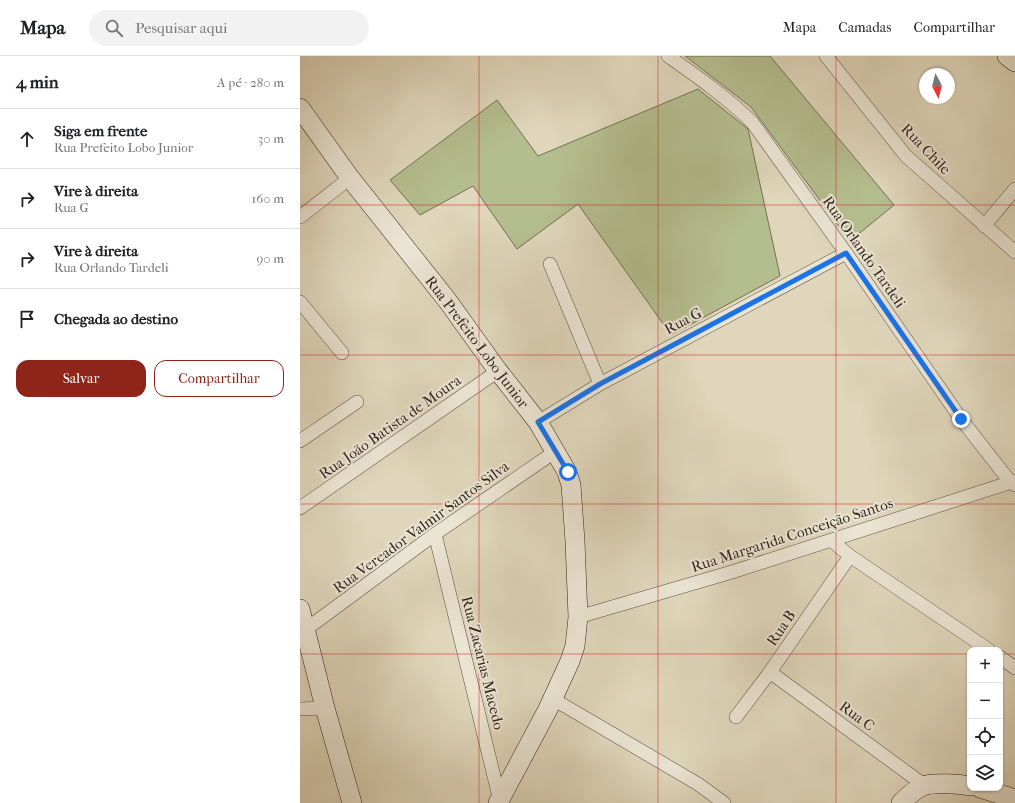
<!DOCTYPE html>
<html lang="pt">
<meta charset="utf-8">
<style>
body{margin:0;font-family:"IM FELL French Canon",serif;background:#f2f2f2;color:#202124}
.controls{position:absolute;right:12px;bottom:12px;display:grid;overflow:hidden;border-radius:8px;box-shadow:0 1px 3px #0004}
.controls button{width:36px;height:36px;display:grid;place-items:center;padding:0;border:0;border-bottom:1px solid #e0e0e0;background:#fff;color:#202124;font:20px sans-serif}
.compass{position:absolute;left:619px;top:12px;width:36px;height:36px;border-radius:50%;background:#fff;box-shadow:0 1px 3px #0004;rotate:173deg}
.stop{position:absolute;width:12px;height:12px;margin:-9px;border:3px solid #1a73e8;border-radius:50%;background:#fff}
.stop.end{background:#1a73e8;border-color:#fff;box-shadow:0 1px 4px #0008}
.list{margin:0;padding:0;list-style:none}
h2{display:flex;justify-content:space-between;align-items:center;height:52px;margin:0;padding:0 16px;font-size:17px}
h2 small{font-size:13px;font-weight:400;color:#757577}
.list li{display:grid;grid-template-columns:26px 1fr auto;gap:12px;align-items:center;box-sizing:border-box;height:60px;padding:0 16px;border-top:1px solid #e0e0e0}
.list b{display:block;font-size:15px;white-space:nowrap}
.list p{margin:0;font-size:13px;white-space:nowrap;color:#757577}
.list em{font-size:13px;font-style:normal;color:#757577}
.actions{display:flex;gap:8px;padding:12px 16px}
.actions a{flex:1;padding:9px 0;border:1px solid #8f2418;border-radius:12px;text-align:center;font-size:14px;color:#8f2418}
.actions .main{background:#8f2418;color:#fff}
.icon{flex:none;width:22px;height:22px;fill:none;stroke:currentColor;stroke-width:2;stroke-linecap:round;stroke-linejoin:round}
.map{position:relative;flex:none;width:715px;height:747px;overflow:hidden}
header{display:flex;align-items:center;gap:24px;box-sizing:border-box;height:56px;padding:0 20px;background:#fff;border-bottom:1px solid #e0e0e0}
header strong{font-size:19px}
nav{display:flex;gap:22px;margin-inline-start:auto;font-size:14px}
.search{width:280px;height:36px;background:#f2f2f2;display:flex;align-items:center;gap:10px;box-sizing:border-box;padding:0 14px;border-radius:22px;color:#757577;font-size:15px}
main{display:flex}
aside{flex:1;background:#fff}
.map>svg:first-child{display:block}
</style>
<header>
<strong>Mapa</strong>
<div class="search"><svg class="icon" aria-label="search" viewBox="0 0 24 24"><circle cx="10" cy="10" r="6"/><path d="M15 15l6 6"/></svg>Pesquisar aqui</div>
<nav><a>Mapa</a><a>Camadas</a><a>Compartilhar</a></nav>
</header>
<main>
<aside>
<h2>4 min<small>A pé · 280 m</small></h2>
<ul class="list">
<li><svg class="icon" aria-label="ahead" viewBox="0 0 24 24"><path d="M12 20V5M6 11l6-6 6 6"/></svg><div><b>Siga em frente</b><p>Rua Prefeito Lobo Junior</p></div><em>30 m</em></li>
<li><svg class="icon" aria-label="right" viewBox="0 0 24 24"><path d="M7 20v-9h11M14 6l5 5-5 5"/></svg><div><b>Vire à direita</b><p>Rua G</p></div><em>160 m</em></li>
<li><svg class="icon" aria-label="right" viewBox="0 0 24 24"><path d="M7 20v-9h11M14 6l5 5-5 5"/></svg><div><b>Vire à direita</b><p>Rua Orlando Tardeli</p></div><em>90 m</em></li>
<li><svg class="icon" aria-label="arrive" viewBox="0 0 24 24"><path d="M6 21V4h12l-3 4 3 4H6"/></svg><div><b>Chegada ao destino</b></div></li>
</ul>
<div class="actions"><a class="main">Salvar</a><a>Compartilhar</a></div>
</aside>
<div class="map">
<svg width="715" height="747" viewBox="0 0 715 747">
<rect width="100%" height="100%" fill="#dfd6bb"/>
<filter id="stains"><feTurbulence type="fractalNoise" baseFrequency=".005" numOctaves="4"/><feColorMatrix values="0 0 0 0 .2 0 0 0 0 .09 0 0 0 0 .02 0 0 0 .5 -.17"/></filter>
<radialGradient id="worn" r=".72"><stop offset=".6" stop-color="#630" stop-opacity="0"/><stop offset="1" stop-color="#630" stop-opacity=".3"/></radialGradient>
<path fill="#b4bd8e" stroke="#737054" d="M385,0H470L594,149L550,185L451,51Z
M398,33L448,73L480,220L371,279L278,148L217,193L173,130L120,159L90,124L197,44L238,100Z"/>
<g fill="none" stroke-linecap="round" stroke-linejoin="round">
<defs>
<path id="street" d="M368,0C398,21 426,41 452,66L546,197L661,363L711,427L715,429
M526,0L606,100L715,196
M0,161L50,122
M684,170L715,133
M250,208L300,328
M0,246L42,297
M238,366L300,328L546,197
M0,385L57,346
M0,452L198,315
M135,478L200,745
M531,484L550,500L689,594
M278,561L432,516L715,425
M5,574L135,478L256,395
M700,601L715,612
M470,616L624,729
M253,643L398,728L424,747
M0,653L25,652
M436,661L470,616L550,500"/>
<path id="secondary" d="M707,0L715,6
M0,52L50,122L147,244L198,315L238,366L267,416L271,429L275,485L278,561L275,590L270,605L248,653L198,747
M0,553L25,652L52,747
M680,732L715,743
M601,747C607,741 615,733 623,730C632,726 660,728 670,730"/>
</defs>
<use href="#street" stroke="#5d4f42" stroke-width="14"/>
<use href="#secondary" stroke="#32221a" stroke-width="20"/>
<use href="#street" stroke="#eae4d3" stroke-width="13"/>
<use href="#secondary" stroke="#eae4d3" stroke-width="19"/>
</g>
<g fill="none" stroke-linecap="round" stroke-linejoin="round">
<path stroke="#1a73e8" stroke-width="5" d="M268,416L238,366L300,328L546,197L661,363"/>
</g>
<path fill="none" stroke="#d62828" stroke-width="1" stroke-opacity="0.55" d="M179,0V747M358,0V747M536,0V747M0,149H715M0,299H715M0,448H715M0,598H670M700,598H715"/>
<g text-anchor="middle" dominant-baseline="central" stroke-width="4" stroke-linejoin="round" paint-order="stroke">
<g font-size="15" fill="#32221a" stroke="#eae4d3">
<text transform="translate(626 93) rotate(46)">Rua Chile</text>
<text transform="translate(564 196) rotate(55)">Rua Orlando Tardeli</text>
<text transform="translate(383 265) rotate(-28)">Rua G</text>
<text transform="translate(177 286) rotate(53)">Rua Prefeito Lobo Junior</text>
<text transform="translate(90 371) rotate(-35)">Rua João Batista de Moura</text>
<text transform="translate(121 471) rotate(-36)">Rua Vereador Valmir Santos Silva</text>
<text transform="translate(492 479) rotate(-18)">Rua Margarida Conceição Santos</text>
<text transform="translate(481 572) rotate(-56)">Rua B</text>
<text transform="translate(183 607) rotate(76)">Rua Zacarias Macedo</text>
<text transform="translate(557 660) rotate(36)">Rua C</text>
</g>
</g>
<rect width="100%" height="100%" filter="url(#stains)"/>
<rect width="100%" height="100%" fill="url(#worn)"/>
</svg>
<div class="controls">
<button>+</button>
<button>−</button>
<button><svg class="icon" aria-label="locate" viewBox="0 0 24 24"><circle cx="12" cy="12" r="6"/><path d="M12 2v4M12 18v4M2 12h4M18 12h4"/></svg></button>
<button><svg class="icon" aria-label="layers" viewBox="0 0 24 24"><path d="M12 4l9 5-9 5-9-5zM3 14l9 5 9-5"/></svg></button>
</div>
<svg class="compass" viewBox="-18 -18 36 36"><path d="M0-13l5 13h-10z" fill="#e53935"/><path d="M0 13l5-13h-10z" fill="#757577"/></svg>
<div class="stop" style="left:268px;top:416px"></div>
<div class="stop end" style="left:661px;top:363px"></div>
</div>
</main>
